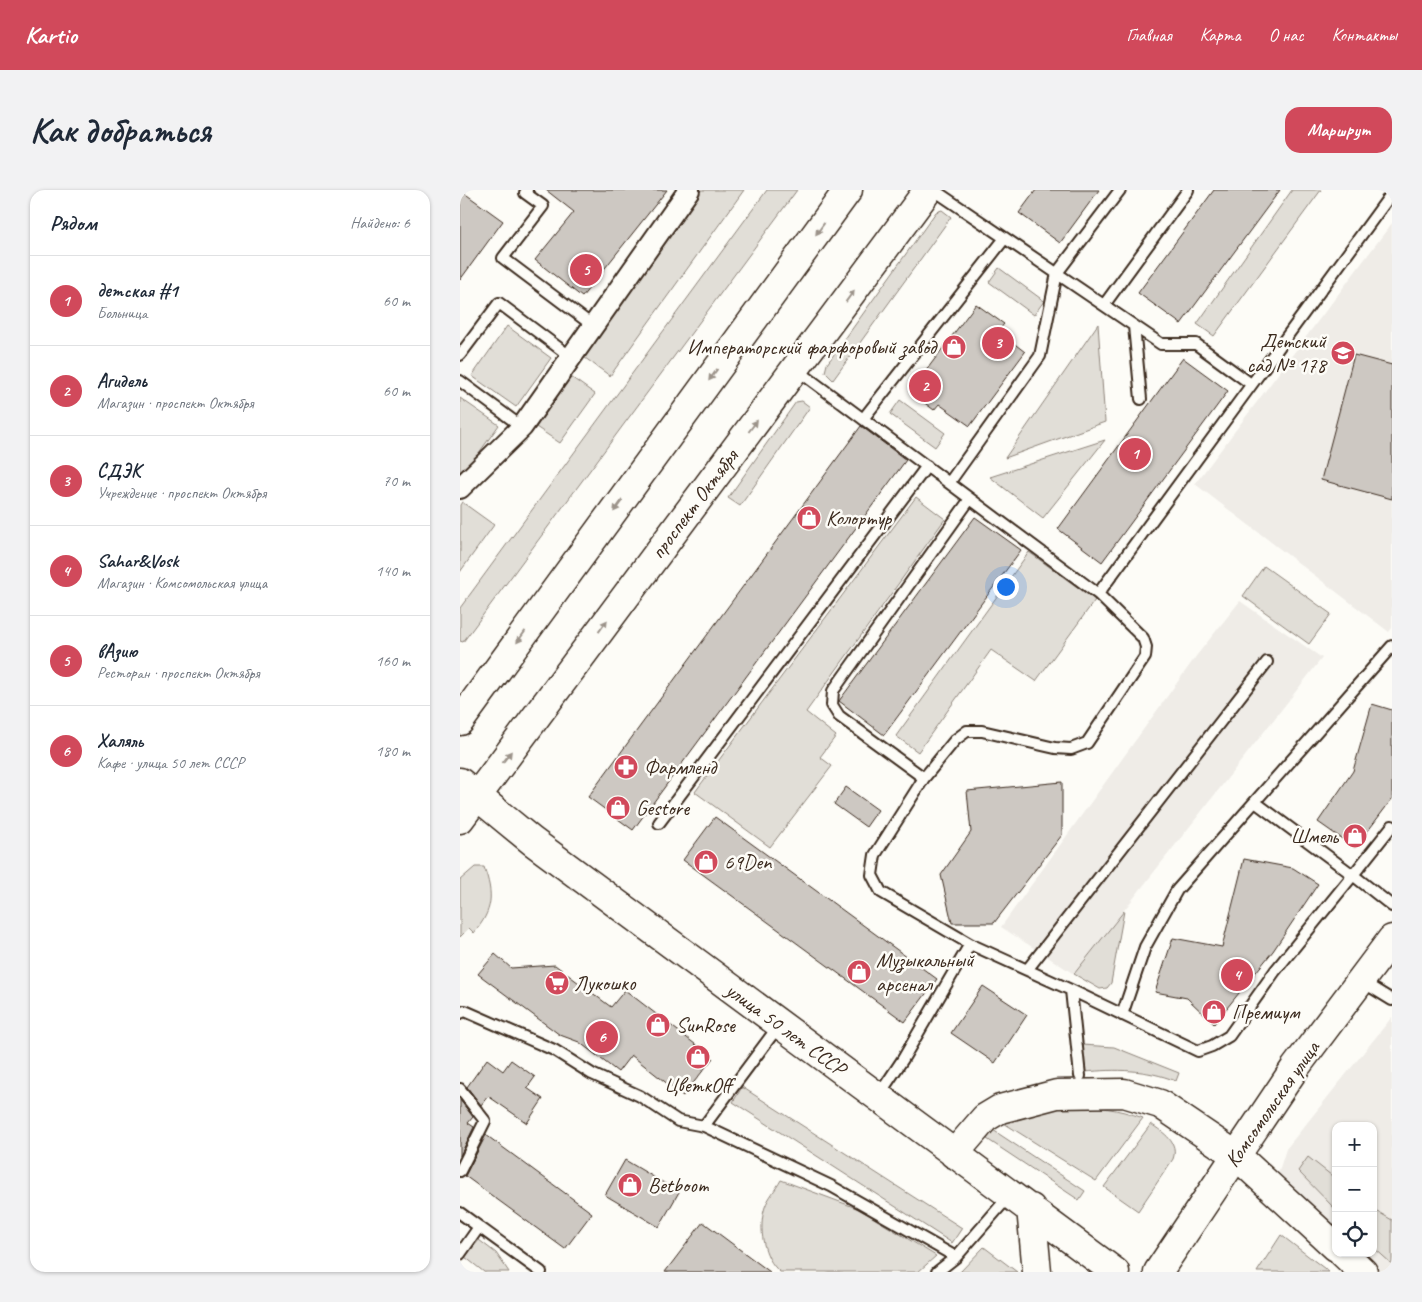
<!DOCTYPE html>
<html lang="ru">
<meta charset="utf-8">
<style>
body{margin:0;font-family:Caveat,sans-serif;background:#f2f2f3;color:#1f2937}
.controls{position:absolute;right:15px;bottom:15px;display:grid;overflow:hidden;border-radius:10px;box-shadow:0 1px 4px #0004}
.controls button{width:45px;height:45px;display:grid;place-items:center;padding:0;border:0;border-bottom:1px solid #e0e1e3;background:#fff;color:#1f2937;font:25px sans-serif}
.you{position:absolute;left:545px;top:396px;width:18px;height:18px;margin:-12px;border:4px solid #fff;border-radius:50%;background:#1a73e8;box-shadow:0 0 0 8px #1a73e833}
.badge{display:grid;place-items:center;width:32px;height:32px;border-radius:50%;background:#d1495b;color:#fff;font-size:16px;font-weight:700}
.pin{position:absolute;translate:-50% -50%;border:2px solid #fff;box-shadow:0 1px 5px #0006}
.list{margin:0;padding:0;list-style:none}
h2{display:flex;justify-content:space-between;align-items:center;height:65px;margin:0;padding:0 20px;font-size:21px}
h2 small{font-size:16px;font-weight:400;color:#747a83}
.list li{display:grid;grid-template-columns:32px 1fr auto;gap:15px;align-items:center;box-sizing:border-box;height:90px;padding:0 20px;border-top:1px solid #e0e1e3}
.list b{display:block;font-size:19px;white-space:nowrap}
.list p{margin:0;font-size:16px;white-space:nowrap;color:#747a83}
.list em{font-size:16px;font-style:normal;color:#747a83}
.icon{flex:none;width:28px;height:28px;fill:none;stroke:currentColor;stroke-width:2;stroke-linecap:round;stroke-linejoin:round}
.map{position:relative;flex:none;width:932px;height:1082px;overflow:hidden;border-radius:15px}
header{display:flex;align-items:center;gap:30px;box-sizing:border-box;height:70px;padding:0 25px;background:#d1495b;color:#fff}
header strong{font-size:24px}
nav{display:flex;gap:28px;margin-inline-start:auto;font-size:18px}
.intro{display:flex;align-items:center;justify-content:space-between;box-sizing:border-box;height:120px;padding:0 30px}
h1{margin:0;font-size:35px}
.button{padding:12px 22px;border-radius:15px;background:#d1495b;color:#fff;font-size:18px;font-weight:700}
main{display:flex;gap:30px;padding:0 30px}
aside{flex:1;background:#fff;border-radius:15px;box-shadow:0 1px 4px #0004}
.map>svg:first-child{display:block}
</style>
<header>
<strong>Kartio</strong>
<nav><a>Главная</a><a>Карта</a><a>О нас</a><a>Контакты</a></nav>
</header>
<div class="intro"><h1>Как добраться</h1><a class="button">Маршрут</a></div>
<main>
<aside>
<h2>Рядом<small>Найдено: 6</small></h2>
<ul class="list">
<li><span class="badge">1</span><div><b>детская #1</b><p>Больница</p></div><em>60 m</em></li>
<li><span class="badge">2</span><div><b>Агидель</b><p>Магазин · проспект Октября</p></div><em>60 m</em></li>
<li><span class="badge">3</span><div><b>СДЭК</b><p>Учреждение · проспект Октября</p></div><em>70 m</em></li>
<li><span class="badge">4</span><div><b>Sahar&amp;Vosk</b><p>Магазин · Комсомольская улица</p></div><em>140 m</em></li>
<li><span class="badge">5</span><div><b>вАзию</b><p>Ресторан · проспект Октября</p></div><em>160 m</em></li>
<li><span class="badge">6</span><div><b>Халяль</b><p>Кафе · улица 50 лет СССР</p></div><em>180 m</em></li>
</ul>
</aside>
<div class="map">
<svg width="932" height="1082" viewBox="0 0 932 1082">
<rect width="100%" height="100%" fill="#fdfcf7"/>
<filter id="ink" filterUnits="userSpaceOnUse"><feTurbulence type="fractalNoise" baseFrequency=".02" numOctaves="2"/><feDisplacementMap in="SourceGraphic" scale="10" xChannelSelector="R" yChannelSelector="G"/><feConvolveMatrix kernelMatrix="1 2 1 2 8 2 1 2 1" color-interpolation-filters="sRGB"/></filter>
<g filter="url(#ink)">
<path fill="#efece7" d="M932,33V438L929,442L735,294Z
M780,411L862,468L614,784L541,737L737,465Z
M932,827V1082H912L892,1063H913V936H876V1048L820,997L819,981L826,959Z"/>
<path fill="#e1ded7" stroke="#8e847a" d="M241,0H284L150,186L121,165Z
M307,0H337L3,452L0,451V418Z
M832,0H861L754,146L737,134Z
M482,20L491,27L373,190L365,182L367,174L476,22Z
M539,78L584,111L574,125L529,92Z
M638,134L645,232L545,268Z
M47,136L91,168L56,217L12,186Z
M111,187L135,204L100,253L76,237Z
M0,208L39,235L3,285L0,283Z
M440,210L485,243L475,257L430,224Z
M342,211L350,217L280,316L268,308L336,212Z
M645,250L583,328L530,287Z
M456,307L485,329L346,522L376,546L360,567L372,576L310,657L235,602Z
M2,312L34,335L0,382V315Z
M569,362L635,410L576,491L531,460L458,562L436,546Z
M804,376L871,424L849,454L783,406Z
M15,677H24C34,705 33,720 14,743L9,738L0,747V690Z
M664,721L651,793L647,798L640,799L614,784Z
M622,855L654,857L719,883L716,891C686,879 656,879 625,882Z
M282,897L502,1038L492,1053L273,912Z
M606,916C634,916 657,918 683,928L636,991L542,932Z
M691,934C704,943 719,952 713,969L678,1021L644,997Z
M533,940L625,1001L619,1010L527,949Z
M848,967L876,989V1020L838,981Z
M321,990L399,1019L476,1066L458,1082H320C303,1068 298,1038 305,1017C308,1008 316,999 321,990Z
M913,1019L932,1030V1074L913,1057Z
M821,1045L869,1082H797Z
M19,1050L36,1063L49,1082H24L5,1067Z
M524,1057L557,1082H500Z"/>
<path fill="#cdc8c2" stroke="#3b2a1e" d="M0,0L43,31L0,90Z
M86,0H207L122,107L75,70L114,22Z
M576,0H639L600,53L559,23Z
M754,0H820L721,134L678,103Z
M516,114L544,134L538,141L565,162L510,236L479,214L474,220L450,202Z
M894,165L932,175V309L861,290Z
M723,168L768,201L642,372L598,339Z
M401,236L446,270L173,640L128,607Z
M515,327L561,360L424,545L379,511Z
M912,514L932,520V609L895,658L858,632L893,581Z
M602,592V645L534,733H492L481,685L511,642L507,601Z
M386,597L418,620L406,637L374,614Z
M255,627L477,789L445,832L223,670Z
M784,669L833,678L858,694L813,761L754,834L727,808L695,802L713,748L762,757Z
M35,764L51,778L95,775L151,817L165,800L253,868L223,906L171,865L158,882L119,852L100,845L18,784Z
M523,796L567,825L535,873L491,843Z
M27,869L43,881L51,870L75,887L67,898L83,909L67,933L28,906L21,915L7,897Z
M0,910L13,927L8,933L14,937L0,966Z
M26,945L132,1023L105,1059L5,986Z
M165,970L219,1002L199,1037L145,1005Z
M243,1032L310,1082H205Z"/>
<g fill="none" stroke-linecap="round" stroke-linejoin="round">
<defs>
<path id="service" d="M67,0L65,3L83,16L43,68L132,135
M474,0L701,154H736L791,194
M644,115L728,0
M674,136L681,209
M0,165L39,113L111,167
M336,179L638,404L683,448L686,457L685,467L627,553L611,559L595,558L522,541H507L495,550L464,588
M0,191L62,237
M403,229L545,48
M489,293L580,166L597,83L660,0
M638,404L932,3
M795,612L893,685L932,636
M199,633L467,276
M510,754L611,800L738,861L752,856L769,846L815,781L893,685L932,716
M567,780L807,472
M901,791L932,810
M611,800L620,886
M0,823L5,821L94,860L132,884L180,906L218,931L244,936L371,996L496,1067
M662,825L685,757L717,700L932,456
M0,899L25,931L0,981
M419,905L443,869L510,754L421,702L412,685L415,665L464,588L379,526L372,515L373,501L510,309
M244,936L320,834
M0,1023L81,1082
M0,1064L19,1037
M477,1082L496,1067L550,1005"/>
<path id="minor" d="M0,298L62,237L229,0"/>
<path id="secondary" d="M0,592L72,651L655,1082
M494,964L525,928L540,919L597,904L664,903L700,914L777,966L876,1057
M571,1018L577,1082
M883,1063L903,1082
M698,1082L835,878L932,749"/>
<path id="primary" d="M0,531L388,0
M0,629L468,0"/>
</defs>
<use href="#service" stroke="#3b2a1e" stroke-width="14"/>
<use href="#minor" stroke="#3b2a1e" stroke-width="24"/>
<use href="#secondary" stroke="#3b2a1e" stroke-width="31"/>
<use href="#primary" stroke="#3b2a1e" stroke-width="31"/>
<use href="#service" stroke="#fdfcf7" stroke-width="10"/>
<use href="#minor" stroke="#fdfcf7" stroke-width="20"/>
<use href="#secondary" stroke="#fdfcf7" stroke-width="28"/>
<use href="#primary" stroke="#fdfcf7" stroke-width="28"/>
</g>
<defs><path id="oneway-solid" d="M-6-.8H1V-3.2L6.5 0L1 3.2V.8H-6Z" transform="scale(1.25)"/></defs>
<g fill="#9c938a">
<use href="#oneway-solid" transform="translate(360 39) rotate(126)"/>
<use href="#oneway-solid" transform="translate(390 106) rotate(-54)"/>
<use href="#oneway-solid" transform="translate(253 185) rotate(126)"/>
<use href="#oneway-solid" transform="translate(293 236) rotate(-53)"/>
<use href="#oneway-solid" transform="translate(158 316) rotate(126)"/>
<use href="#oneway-solid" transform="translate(143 436) rotate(-54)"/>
<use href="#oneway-solid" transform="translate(61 447) rotate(126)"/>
<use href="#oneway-solid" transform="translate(47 567) rotate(-53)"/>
</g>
</g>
<defs>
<symbol id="shop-disc" viewBox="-11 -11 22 22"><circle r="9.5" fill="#d1495b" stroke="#fdfcf7"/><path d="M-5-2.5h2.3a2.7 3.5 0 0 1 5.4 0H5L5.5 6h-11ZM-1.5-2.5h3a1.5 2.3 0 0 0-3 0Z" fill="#fff"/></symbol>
<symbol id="school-disc" viewBox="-11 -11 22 22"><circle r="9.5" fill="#d1495b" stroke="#fdfcf7"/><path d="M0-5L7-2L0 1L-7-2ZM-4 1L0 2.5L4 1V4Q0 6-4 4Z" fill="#fff"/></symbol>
<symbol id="pharmacy-disc" viewBox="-11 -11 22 22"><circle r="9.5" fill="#d1495b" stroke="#fdfcf7"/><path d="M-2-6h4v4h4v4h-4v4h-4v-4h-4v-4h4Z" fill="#fff"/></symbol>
<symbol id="supermarket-disc" viewBox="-11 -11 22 22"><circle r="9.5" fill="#d1495b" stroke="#fdfcf7"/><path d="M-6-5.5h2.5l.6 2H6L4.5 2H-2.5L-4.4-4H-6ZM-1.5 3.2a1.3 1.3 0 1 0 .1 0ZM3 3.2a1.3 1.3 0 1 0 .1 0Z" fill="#fff"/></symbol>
</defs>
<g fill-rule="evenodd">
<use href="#shop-disc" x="480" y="143" width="28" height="28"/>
<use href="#school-disc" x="869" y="149" width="28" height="28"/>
<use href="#shop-disc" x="335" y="314" width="28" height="28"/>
<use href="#pharmacy-disc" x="152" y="563" width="28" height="28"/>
<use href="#shop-disc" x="144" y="604" width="28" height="28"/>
<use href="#shop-disc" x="881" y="632" width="28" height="28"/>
<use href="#shop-disc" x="232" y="658" width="28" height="28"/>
<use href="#shop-disc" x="385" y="768" width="28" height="28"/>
<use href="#supermarket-disc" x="83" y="779" width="28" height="28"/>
<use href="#shop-disc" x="740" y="808" width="28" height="28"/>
<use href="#shop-disc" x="184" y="821" width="28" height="28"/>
<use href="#shop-disc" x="224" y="853" width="28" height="28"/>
<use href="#shop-disc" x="156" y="981" width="28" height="28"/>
</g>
<g text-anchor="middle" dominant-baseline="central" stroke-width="5" stroke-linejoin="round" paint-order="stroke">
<g font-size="21" fill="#3b2a1e" stroke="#fdfcf7" text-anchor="start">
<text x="866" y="151" text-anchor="end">Детский<tspan x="866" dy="24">сад № 178</tspan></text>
<text x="476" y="157" text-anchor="end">Императорский фарфоровый завод</text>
<text x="366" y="328">Колортур</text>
<text x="184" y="577">Фармленд</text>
<text x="176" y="618">Gestore</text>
<text x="878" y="646" text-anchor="end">Шмель</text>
<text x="264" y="672">69Den</text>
<text x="416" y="770">Музыкальный<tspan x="416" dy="24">арсенал</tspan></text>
<text x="114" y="793">Лукошко</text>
<text x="772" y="822">Премиум</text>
<text x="216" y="835">SunRose</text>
<text x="238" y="895" text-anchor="middle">ЦветкOff</text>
<text x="188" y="995">Betboom</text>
</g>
<g font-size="21" fill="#3b2a1e" stroke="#fdfcf7">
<text transform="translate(234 314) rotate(-53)">проспект Октября</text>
<text transform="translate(326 839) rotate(36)">улица 50 лет СССР</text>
<text transform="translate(812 914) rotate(-55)">Комсомольская улица</text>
</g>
</g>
</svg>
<div class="controls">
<button>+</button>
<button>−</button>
<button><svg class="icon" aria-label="locate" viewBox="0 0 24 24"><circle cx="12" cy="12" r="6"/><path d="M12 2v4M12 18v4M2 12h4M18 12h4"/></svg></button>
</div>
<div class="you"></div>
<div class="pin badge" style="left:675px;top:264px">1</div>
<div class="pin badge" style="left:465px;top:196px">2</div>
<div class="pin badge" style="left:538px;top:153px">3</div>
<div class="pin badge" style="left:777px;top:785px">4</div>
<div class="pin badge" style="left:126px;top:80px">5</div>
<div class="pin badge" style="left:142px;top:847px">6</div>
</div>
</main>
